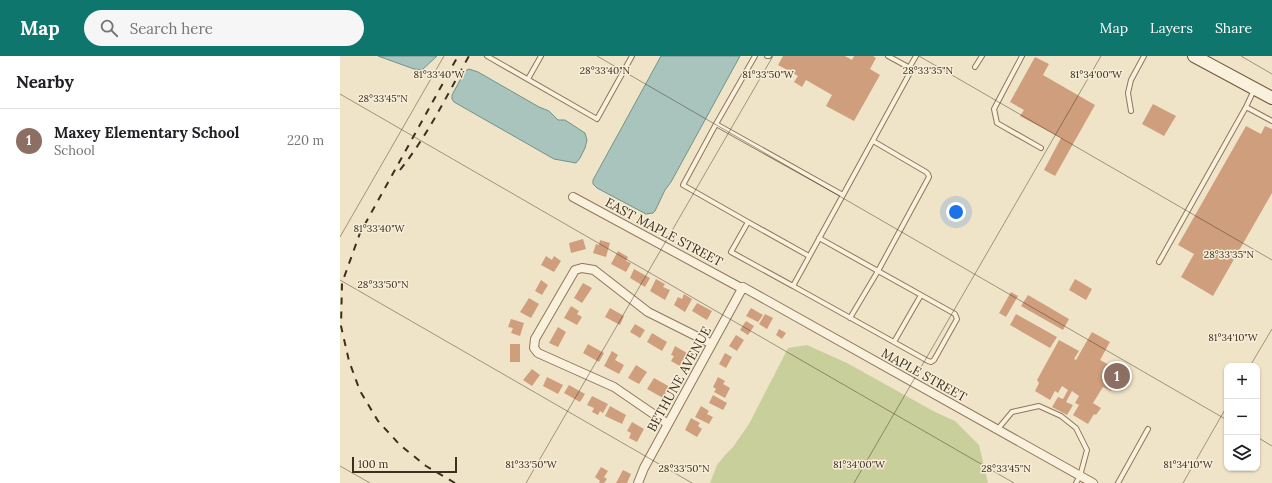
<!DOCTYPE html>
<meta charset="utf-8">
<style>
body{margin:0;font-family:Lora,serif;background:#f6f6f6;color:#202124}
.controls{position:absolute;right:12px;bottom:12px;display:grid;overflow:hidden;border-radius:8px;box-shadow:0 1px 3px #0004}
.controls button{width:36px;height:36px;display:grid;place-items:center;padding:0;border:0;border-bottom:1px solid #e0e0e0;background:#fff;color:#202124;font:20px sans-serif}
.scale{position:absolute;left:12px;bottom:10px;width:105px;box-sizing:border-box;padding-left:4px;border:2px solid #3d2e20;border-top:0;font-size:11px;line-height:14px;white-space:nowrap;color:#3d2e20;-webkit-text-stroke:3px #f7eed8;paint-order:stroke}
.you{position:absolute;left:616px;top:156px;width:14px;height:14px;margin:-10px;border:3px solid #fff;border-radius:50%;background:#1a73e8;box-shadow:0 0 0 6px #1a73e833}
.badge{display:grid;place-items:center;width:26px;height:26px;border-radius:50%;background:#0f766e;color:#fff;font-size:13px;font-weight:700}
.pin{position:absolute;translate:-50% -50%;border:2px solid #fff;box-shadow:0 1px 4px #0006}
.list{margin:0;padding:0;list-style:none}
h2{display:flex;justify-content:space-between;align-items:center;height:52px;margin:0;padding:0 16px;font-size:17px}
h2 small{font-size:13px;font-weight:400;color:#757577}
.list li{display:grid;grid-template-columns:26px 1fr auto;gap:12px;align-items:center;box-sizing:border-box;height:64px;padding:0 16px;border-top:1px solid #e0e0e0}
.list b{display:block;font-size:15px;white-space:nowrap}
.list p{margin:0;font-size:13px;white-space:nowrap;color:#757577}
.list em{font-size:13px;font-style:normal;color:#757577}
.icon{flex:none;width:22px;height:22px;fill:none;stroke:currentColor;stroke-width:2;stroke-linecap:round;stroke-linejoin:round}
.map{position:relative;flex:none;width:932px;height:427px;overflow:hidden}
header{display:flex;align-items:center;gap:24px;box-sizing:border-box;height:56px;padding:0 20px;background:#0f766e;color:#fff}
header strong{font-size:19px}
nav{display:flex;gap:22px;margin-inline-start:auto;font-size:14px}
.search{width:280px;height:36px;background:#f6f6f6;display:flex;align-items:center;gap:10px;box-sizing:border-box;padding:0 14px;border-radius:22px;color:#757577;font-size:15px}
main{display:flex}
aside{flex:1;background:#fff}
.map>svg:first-child{display:block}
</style>
<header>
<strong>Map</strong>
<div class="search"><svg class="icon" aria-label="search" viewBox="0 0 24 24"><circle cx="10" cy="10" r="6"/><path d="M15 15l6 6"/></svg>Search here</div>
<nav><a>Map</a><a>Layers</a><a>Share</a></nav>
</header>
<main>
<aside>
<h2>Nearby<small></small></h2>
<ul class="list">
<li><span class="badge" style="background:#8d6e63">1</span><div><b>Maxey Elementary School</b><p>School</p></div><em>220 m</em></li>
</ul>
</aside>
<div class="map">
<svg width="932" height="427" viewBox="0 0 932 427">
<rect width="100%" height="100%" fill="#f0e4c8"/>
<path fill="#c9cf9b" d="M467,289L507,307L595,356L615,365L639,389L648,427H370L377,409L385,399L393,391L409,368L448,292Z"/>
<path fill="#a9c4bc" stroke="#6f938a" d="M38,0H97L82,14L74,13Z
M321,0H400L331,126L325,134L315,155L313,157L306,158L257,132L253,128V124Z
M129,13L138,16L199,51L209,55L218,64H225L245,77L247,84L245,92L240,102L236,107L214,103L114,46L112,43V39L125,15Z"/>
<path fill="#cf9f7d" d="M443,0H505L512,4L514,0H533L536,2L530,13L540,19L514,65L486,50L492,39L466,24L462,31L454,26L458,20L438,9Z
M695,1L709,8L703,19L755,49L715,120L704,114L721,82L680,60L684,54L670,46Z
M813,48L836,60L824,80L802,68Z
M906,70L921,78L925,70L932,73V137L873,240L841,221L854,198L838,189Z
M243,183L246,193L231,197L229,187Z
M260,184L270,187L266,201L253,197L256,188L259,189Z
M278,195L288,201L286,205L291,207L286,216L271,208Z
M206,200L212,204L214,200L221,205L214,216L201,209Z
M294,213L310,222L305,231L290,222Z
M316,223L325,228L323,231L330,234L325,244L310,235Z
M735,223L752,233L746,244L729,234Z
M201,224L208,229L202,239L195,235Z
M243,227L252,232L242,247L234,242Z
M671,236L678,240L666,261L659,257Z
M344,238L352,243L345,256L334,249L338,241L342,243Z
M688,239L729,263L723,274L681,250Z
M189,242L199,248L191,262L180,256Z
M357,247L372,255L367,264L352,255Z
M231,250L239,255L237,258L242,261L237,269L224,262Z
M270,252L284,260L280,269L265,261Z
M411,252L423,259L418,266L406,260Z
M425,258L433,262L427,273L419,268Z
M676,258L717,281L710,292L670,269Z
M171,263L184,267L180,280L171,277L173,272L168,271Z
M406,265L414,270L408,279L400,274Z
M295,268L305,274L300,282L290,276Z
M218,271L226,276L218,291L209,287Z
M439,273L446,277L442,283L436,279Z
M752,276L770,286L760,304L782,316L771,335L763,331L753,347L761,352L756,359L754,358L748,368L733,359L739,349L735,347L739,340L732,335L726,346L733,349L727,359L712,351L718,341L723,343L728,334L722,330L718,337L715,335L710,344L695,335L699,327L697,324L719,284L739,295L734,303L736,304Z
M312,277L327,286L322,295L307,286Z
M396,279L404,284L397,295L389,290Z
M170,288H180V306H170Z
M248,288L264,297L259,306L243,297Z
M335,290L347,297L340,310L331,305L334,300L331,299Z
M272,295L278,299L275,304L284,309L279,318L264,310Z
M385,297L392,301L386,312L379,308Z
M296,309L307,316L299,328L288,322Z
M192,313L200,319L192,330L183,324Z
M207,321L223,329L218,338L203,330Z
M378,321L385,325L383,328L390,332L385,342L374,336L376,333L373,331Z
M314,322L330,331L323,342L307,333Z
M229,329L245,338L240,346L224,337Z
M373,339L387,347L383,354L369,347Z
M252,340L268,348L263,357L260,355L258,359L252,356L254,352L247,349Z
M270,350L286,359L282,368L265,360Z
M361,350L369,355L367,358L373,361L369,368L355,361Z
M351,362L360,367L358,370L362,373L357,381L345,374Z
M292,366L304,373L297,386L289,382L291,377L287,375Z
M261,411L268,415L264,421L267,423L264,427H259L260,425L255,421Z
M283,414L291,418L287,427H276Z"/>
<g fill="none" stroke-linecap="round" stroke-linejoin="round">
<defs>
<path id="lane" d="M147,0L257,63L292,0
M415,0L376,68L503,139L572,13L548,0
M427,0H429
M682,0L654,53L657,67L701,92
M635,11L642,0
M569,12L576,0
M188,23L201,0
M914,34L906,51L932,65
M791,55L788,37L791,24L804,0
M376,68L343,129L408,166
M469,200L408,166L391,196L453,230L503,139
M819,206L906,51
M453,230L588,305L591,306L594,304L617,263L615,258L479,182
M510,262L538,215L589,121L588,118L586,116L533,85
M554,286L581,239
M657,374L672,356L699,350L721,360L736,372L747,394L740,420L736,427
M778,427L808,373"/>
<path id="street" d="M233,141L403,233
M328,368L274,331L198,297L194,292L195,283L235,214L242,212L254,214L308,256L372,288
M298,427L304,412L403,231L753,427"/>
<path id="secondary" d="M854,0L932,42"/>
</defs>
<use href="#lane" stroke="#8d765c" stroke-width="6"/>
<use href="#street" stroke="#8d765c" stroke-width="10"/>
<use href="#secondary" stroke="#6f573f" stroke-width="14"/>
<use href="#lane" stroke="#faf1dc" stroke-width="4"/>
<use href="#street" stroke="#faf1dc" stroke-width="8"/>
<use href="#secondary" stroke="#faf1dc" stroke-width="12"/>
<path stroke="#3d2e20" stroke-width="2" stroke-dasharray="7 7" stroke-linecap="butt" d="M60,114C88,79 107,39 129,0
M115,427L86,410L60,389L38,365L20,335L9,305L1,270L2,227L20,177L118,0"/>
</g>
<path fill="none" stroke="#3d2e20" stroke-width="1" stroke-opacity="0.45" d="M257,0L887,364M579,0L932,204M901,0L932,18M0,38L674,427M0,181L104,0M0,224L352,427M910,310L932,273M917,381L932,390M0,410L30,427M186,427L433,0M514,427L761,0M843,427L887,350"/>
<g text-anchor="middle" dominant-baseline="central" stroke-width="3" stroke-linejoin="round" paint-order="stroke">
<g font-size="13" fill="#3d2e20" stroke="#f7eed8">
<text transform="translate(324 176) rotate(28)">EAST MAPLE STREET</text>
<text transform="translate(584 319) rotate(29)">MAPLE STREET</text>
<text transform="translate(339 323) rotate(-61)">BETHUNE AVENUE</text>
</g>
</g>
<g font-size="10" text-anchor="middle" fill="#3d2e20" stroke="#f7eed8" stroke-width="3" stroke-linejoin="round" paint-order="stroke">
<text x="265" y="18">28°33'40"N</text>
<text x="588" y="18">28°33'35"N</text>
<text x="99" y="22">81°33'40"W</text>
<text x="428" y="22">81°33'50"W</text>
<text x="756" y="22">81°34'00"W</text>
<text x="43" y="46">28°33'45"N</text>
<text x="39" y="176">81°33'40"W</text>
<text x="889" y="202">28°33'35"N</text>
<text x="43" y="232">28°33'50"N</text>
<text x="893" y="285">81°34'10"W</text>
<text x="191" y="412">81°33'50"W</text>
<text x="519" y="412">81°34'00"W</text>
<text x="848" y="412">81°34'10"W</text>
<text x="344" y="416">28°33'50"N</text>
<text x="666" y="416">28°33'45"N</text>
</g>
</svg>
<div class="controls">
<button>+</button>
<button>−</button>
<button><svg class="icon" aria-label="layers" viewBox="0 0 24 24"><path d="M12 4l9 5-9 5-9-5zM3 14l9 5 9-5"/></svg></button>
</div>
<div class="scale">100 m</div>
<div class="you"></div>
<div class="pin badge" style="left:777px;top:320px;background:#8d6e63">1</div>
</div>
</main>
